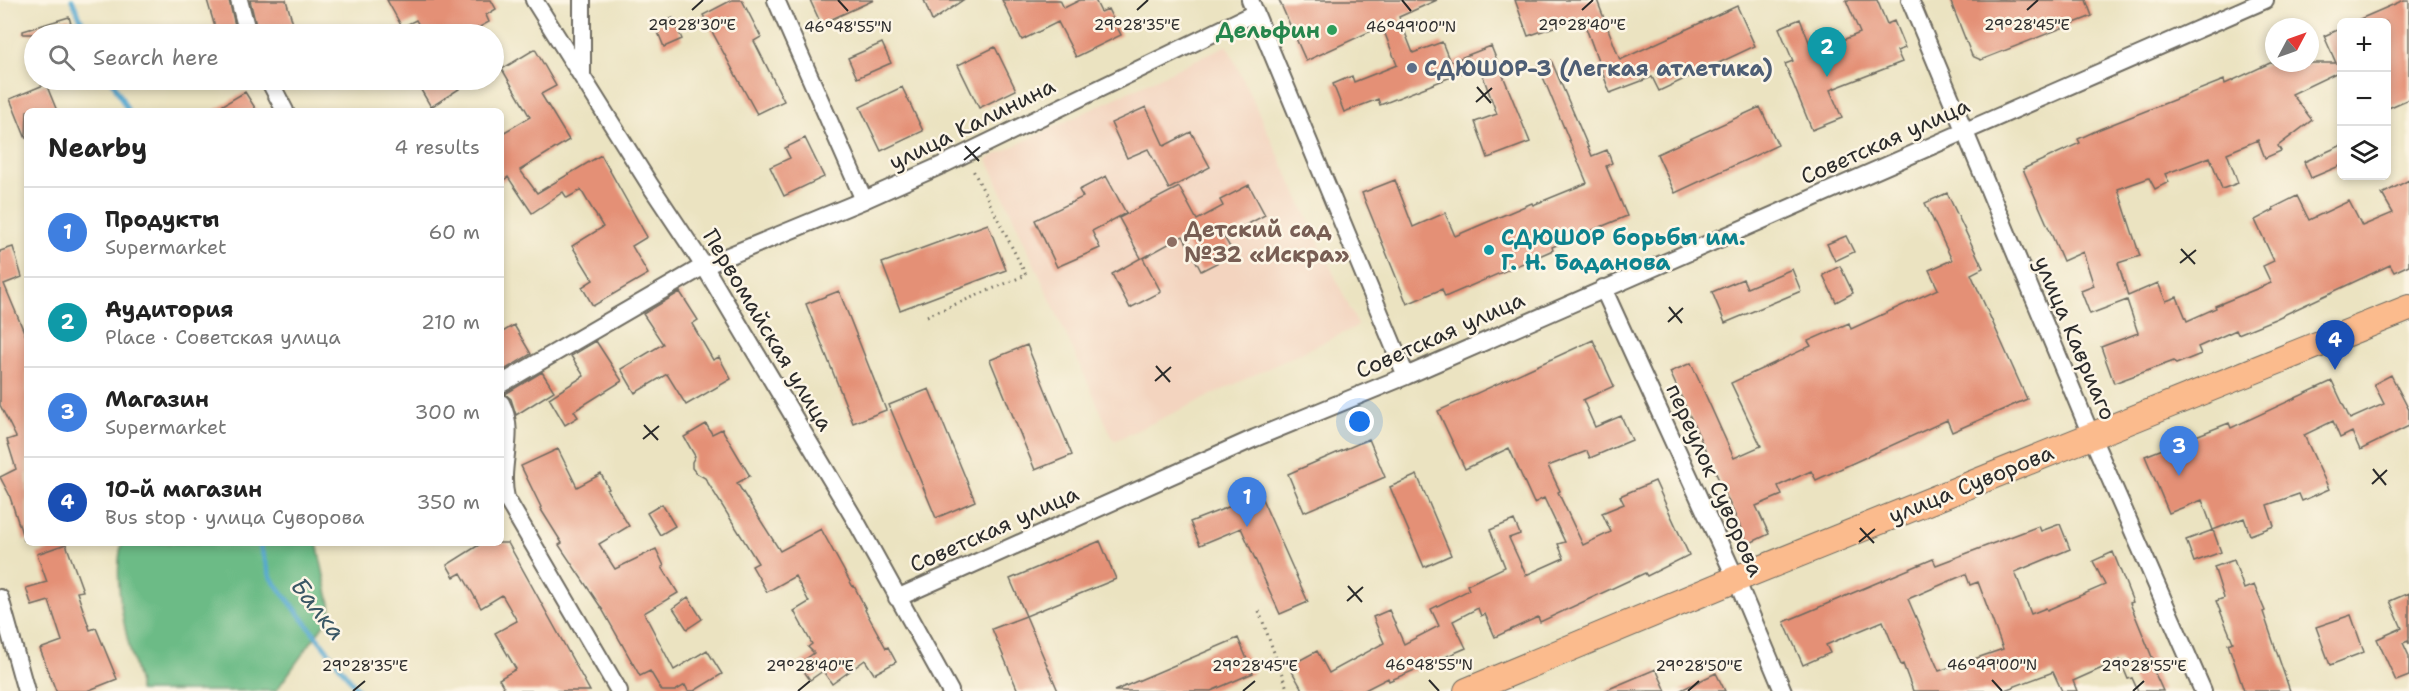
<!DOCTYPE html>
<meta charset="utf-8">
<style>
body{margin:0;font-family:"Shantell Sans",sans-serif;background:#f6f6f6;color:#222}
.controls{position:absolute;right:18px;top:18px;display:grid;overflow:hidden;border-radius:9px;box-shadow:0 3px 9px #0003}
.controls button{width:54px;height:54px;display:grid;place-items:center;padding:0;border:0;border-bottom:2px solid #e0e0e0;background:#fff;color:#222;font:30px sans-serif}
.compass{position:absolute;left:2265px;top:18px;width:54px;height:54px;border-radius:50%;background:#fff;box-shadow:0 3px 9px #0003;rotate:49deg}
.you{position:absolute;left:1360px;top:422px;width:21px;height:21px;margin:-15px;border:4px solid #fff;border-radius:50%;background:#1a73e8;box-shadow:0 0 0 9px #1a73e833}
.badge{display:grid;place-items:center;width:39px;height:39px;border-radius:50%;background:#0b8043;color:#fff;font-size:20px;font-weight:700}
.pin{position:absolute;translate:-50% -50px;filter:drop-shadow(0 2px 3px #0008)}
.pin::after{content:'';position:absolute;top:32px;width:21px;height:18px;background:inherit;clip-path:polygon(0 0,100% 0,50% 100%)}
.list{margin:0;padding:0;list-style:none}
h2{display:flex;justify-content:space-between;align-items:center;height:78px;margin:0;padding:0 24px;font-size:26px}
h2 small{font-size:20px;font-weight:400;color:#767676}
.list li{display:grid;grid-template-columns:39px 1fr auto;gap:18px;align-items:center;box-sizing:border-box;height:90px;padding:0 24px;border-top:2px solid #e0e0e0}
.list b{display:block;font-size:22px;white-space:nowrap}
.list p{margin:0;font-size:20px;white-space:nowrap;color:#767676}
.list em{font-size:20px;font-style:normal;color:#767676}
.icon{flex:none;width:33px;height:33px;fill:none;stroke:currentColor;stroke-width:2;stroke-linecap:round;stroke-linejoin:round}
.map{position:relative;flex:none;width:2409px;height:691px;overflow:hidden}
.search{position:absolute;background:#fff;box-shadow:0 3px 9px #0003;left:24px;top:24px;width:480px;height:66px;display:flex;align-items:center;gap:15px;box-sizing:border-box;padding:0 21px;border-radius:33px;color:#767676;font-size:22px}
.panel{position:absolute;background:#fff;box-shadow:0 3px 9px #0003;left:24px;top:108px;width:480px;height:438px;border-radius:9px}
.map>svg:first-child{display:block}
</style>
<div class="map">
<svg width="2409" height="691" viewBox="0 0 2409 691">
<rect width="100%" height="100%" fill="#fcf5e5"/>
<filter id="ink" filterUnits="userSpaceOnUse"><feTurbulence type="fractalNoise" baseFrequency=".0167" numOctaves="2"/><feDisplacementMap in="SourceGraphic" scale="12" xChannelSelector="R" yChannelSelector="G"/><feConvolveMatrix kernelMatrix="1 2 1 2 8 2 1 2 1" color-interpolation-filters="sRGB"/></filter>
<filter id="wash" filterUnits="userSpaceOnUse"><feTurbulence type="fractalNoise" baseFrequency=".008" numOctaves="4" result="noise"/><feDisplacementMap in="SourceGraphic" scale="24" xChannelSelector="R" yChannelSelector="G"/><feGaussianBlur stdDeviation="1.35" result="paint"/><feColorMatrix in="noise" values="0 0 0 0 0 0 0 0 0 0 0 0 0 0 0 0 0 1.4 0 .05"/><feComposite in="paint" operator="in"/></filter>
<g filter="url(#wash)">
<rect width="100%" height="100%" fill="#ebe3c1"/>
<path fill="#f3d4bf" d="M1227,45L1358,326L1114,441L987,159Z"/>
<path fill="#6cbb86" stroke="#4c7358" stroke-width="1.5" d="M122,543H317L332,613L276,691H139V684C128,644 111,583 122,543Z"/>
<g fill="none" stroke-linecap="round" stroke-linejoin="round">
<path stroke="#55a8d1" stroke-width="5" d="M72,0L88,34
M112,80L128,111
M259,543L271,578L359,691"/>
</g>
<g id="blocks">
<path fill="#e49076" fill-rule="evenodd" d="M207,0H229L237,34H217Z
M250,0H286L296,34H258Z
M387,0H491L496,9L486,15L489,22L467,34H424L416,20L402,27Z
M732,0H742L761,37L754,41L784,101L757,114L703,15Z
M810,0H874L821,24Z
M924,0H963L932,21Z
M1002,0H1060L1064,8L1080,0H1095L1101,12L1108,9L1121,35L1076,57L1058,22L1022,40Z
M1279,0H1437L1399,17L1413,53L1442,42L1450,62L1491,46L1530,142L1488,158L1475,122L1497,114L1479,66L1380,105L1378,99L1344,112L1333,84L1352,76L1354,82L1397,65L1382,26L1306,61Z
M1515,0H1597L1620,60L1737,6L1755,46L1659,91L1652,77L1610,93L1582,17L1528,36Z
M1846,0H1877L1887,24L1894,21L1905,48L1897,51L1902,62L1830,90L1842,118L1812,130L1785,64L1793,61L1779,28L1800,19L1813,52L1860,33Z
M1950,0H2086L2092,16L1981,60L1972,56Z
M2404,0H2409V99L2386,109V22H2353Z
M69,17L74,34H23V31Z
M673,18L682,39L664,47L655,25Z
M2342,28V75L2340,71L2292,94L2312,120L2278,146L2281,151L2265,158L2258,140L2227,153L2238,183L2222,189L2210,157L2165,174L2169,182L2155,189L2149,178L2118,189L2140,256L2118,263L2128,296L2158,283L2166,301L2177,297L2187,321L2216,308L2215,306L2271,283L2263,266L2274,261L2255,220L2274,210L2273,208L2297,196L2309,220L2349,201L2362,226L2393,213L2382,194L2409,180V265L2394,272L2390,265L2275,319L2238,334L2236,330L2198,347L2201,354L2176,364L2174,361L2114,383L2101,347L2138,333L2127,300L2090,314L2081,291L2094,286L2083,252L2063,261L2023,169L2080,143L2078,139L2100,129L2224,80L2225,84L2270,63H2336L2324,36Z
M882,43L891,63L857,78L848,58Z
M995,47L1016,90L979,108L958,65Z
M535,49L556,86L541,94L569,140L520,170L537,193L601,155L647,237L632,246L648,274L593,306L582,287L593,280L572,246L603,227L581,190L567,198L563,192L532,213L508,177L501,182V134L530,117L502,69Z
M1551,60L1592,156L1607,150L1612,163L1606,166L1627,216L1552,247L1553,250L1445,297L1442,289L1407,304L1362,193L1395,180L1413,227L1445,213L1455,236L1532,203L1533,205L1587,183L1538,65Z
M441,80H453L459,89L431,107L421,90Z
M46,84L57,111H27L26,139L10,99Z
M902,87L923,131L881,151L860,107Z
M245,92L257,111H213Z
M1146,107L1164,146L1191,132L1210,167L1169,189L1148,149L1127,158L1111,123Z
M1760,107L1778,145L1675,193L1657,154Z
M805,138L824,177L784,196L770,167L790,158L785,148Z
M2342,145V165L2311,178L2304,162Z
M1106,176L1126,213L1092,231L1100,248L1057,267L1035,220L1083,197L1079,190Z
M1249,185L1265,215L1224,237L1234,254L1201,271L1183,236L1143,258L1161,292L1130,308L1112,274L1141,258L1119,218L1179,187L1197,220L1223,206L1220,200Z
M1947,193L1983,268L1971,274L2027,399L1952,432L1947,420L1816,480L1811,471L1778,486L1782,495L1756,506L1769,534L1748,544L1670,372L1691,363L1734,458L1761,446L1731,383L1811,346L1808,341L1849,323L1851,329L1938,289L1929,270L1952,260L1925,203Z
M988,224L1006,270L900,310L882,263Z
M1846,236L1854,252L1835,261L1827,244Z
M13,247L22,277L4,284L27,339V540H24L9,494L0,477L16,469L7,440L16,437L0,405V251Z
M1840,266L1853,293L1836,302L1823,275Z
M1792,269L1801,291L1725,323L1712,292L1743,279L1747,288Z
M839,291L886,410L853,423L806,304Z
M680,292L698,320L692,324L713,360L719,357L731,379L686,405L667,374L635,393L621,369L663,344L643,314Z
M514,325L531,354L501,372V333Z
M1593,340L1614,386L1583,400L1595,427L1621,416L1632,440L1590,458L1587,451L1548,466L1560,491L1558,492L1583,545L1611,532L1602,513L1624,504L1620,496L1655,481L1689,555L1647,576L1645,573L1540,622L1538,617L1495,637L1485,614L1481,616L1478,608L1453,621L1466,648L1389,681L1388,678L1363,691H1303L1289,666L1317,651L1329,673L1384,643L1373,617L1389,610L1404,644L1439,626L1431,609L1469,590L1467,585L1505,567L1490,530L1514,520L1520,534L1509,538L1526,575L1564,558L1558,544L1565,542L1544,498L1534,503L1509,448L1465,469L1438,411Z
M596,341L622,381L574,411L578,417L565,425L549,398L584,376L571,356Z
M1027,345L1072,455L1035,470L990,360Z
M542,372L554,391L516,415L511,399L505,394Z
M2391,375L2409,410V426L2360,450L2352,432L2340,438L2333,421L2304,435L2329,489L2302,501L2299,494L2267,505L2274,526L2250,535L2244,518L2213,530L2202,500L2169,513L2145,456L2229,423L2231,428L2332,381L2350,419L2384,404L2374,384Z
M929,389L975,501L936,518L889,405Z
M706,424L712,434L722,429L750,476L737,483L780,551L821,529L853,587L854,586L866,609L865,610L886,648L888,647L896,662L874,674L865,660L832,684L823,671L810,680L799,664L814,653L808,647L812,644L794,611L809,602L795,576L767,592L752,566L758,563L705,478L696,473L692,468V462L695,456L684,437Z
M1369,439L1385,477L1304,512L1288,474Z
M558,449L577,487L601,474L609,489L607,490L629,526L599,544L615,569L656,549L664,566L662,567L678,593L644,613L674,670L707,650L722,674L694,691H688L685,685L675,691H662L650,671L640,676L602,609L559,545L562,543L540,508L541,507L521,466Z
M1417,475L1451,555L1424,567L1390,487Z
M1258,490L1308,602L1280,614L1241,528L1200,545L1190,522L1231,506L1230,503Z
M662,504L675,526L660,535L647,513Z
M2060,524L2070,549L2015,572L2031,614L2046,608L2047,610L2105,585L2093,561L2113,552L2133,602L2130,603L2156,667L2153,669L2163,691H2138L2132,678L2128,679L2120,660L2073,681L2077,691H2062L2053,672L2002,691H1913L1903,664L1901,665L1883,621L1826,645L1830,653L1803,665L1784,622L1933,559L1936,565L2039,526L2041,531ZM1966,574L1970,585L1978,582L2003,649L1939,671L1908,599Z
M2213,530L2221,552L2194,562L2186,540Z
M1100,541L1116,579L1026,616L1010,579Z
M482,543H508L590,691H506L499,679L516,669L495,633L517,621L502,595L481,608L461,573L454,577L447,565Z
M66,544L83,591L77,592L90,630L96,628L117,679L87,691H56L40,649L62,641L49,601L32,606L26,588L47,582L37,554Z
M2234,560L2244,589L2254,585L2265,611L2263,612L2290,691H2244L2228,644L2233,642L2216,601L2224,598L2214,567Z
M2409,593V644L2408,641L2403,643L2409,656V676L2396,681L2377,639L2402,628L2390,601Z
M688,597L702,619L687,629L673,608Z
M2351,615L2364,652L2330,665L2316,627Z
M1026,616L1058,691H1018L992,629Z
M1238,638L1253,673L1211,691H1114Z
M1656,669L1666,691H1604Z
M1716,673L1725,691H1679Z"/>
</g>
</g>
<g filter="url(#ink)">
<use href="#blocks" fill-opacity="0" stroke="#6e6b60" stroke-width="1.5"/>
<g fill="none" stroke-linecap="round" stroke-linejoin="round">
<defs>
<path id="minor" d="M239,0L248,34
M534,0L650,185L704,266L857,523L950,691
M582,0V76
M776,0L864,200
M1250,0L1406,376
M1910,0L2091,435L2203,691
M269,80L285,111
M1603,288L1736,579L1783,691
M501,384L704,266L864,200L942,165L1255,13
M501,403C517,434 498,465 506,498L619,691
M0,598L26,691
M897,598L1255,438L1406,376L2265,0"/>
<path id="primary" d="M1467,691L1736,579L2409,308"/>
</defs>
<use href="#minor" stroke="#6e6b60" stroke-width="20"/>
<use href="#primary" stroke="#6e6b60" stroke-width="28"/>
<path stroke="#6e6b60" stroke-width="3" stroke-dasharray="1.5 4.5" stroke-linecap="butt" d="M927,316L1026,275L972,168
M1259,611L1288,691"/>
<use href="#minor" stroke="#fff" stroke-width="16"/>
<use href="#primary" stroke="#fbbb8d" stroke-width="26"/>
</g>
</g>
<path fill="none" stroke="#2b2b2b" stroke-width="2" d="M838,0L848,11M1402,0L1411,11M692,10L703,0M1137,10L1148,0M1582,10L1593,0M2027,10L2038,0M1477,87L1491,103M1476,102L1492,88M965,146L979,161M964,160L980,147M2181,249L2195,264M2180,263L2196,250M1669,307L1682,323M1668,322L1683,308M1156,366L1170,382M1155,381L1171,367M644,425L658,440M643,439L659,426M2373,469L2386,485M2372,484L2387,470M1860,528L1874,543M1859,542L1875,529M1348,586L1362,602M1347,601L1363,587M1429,680L1439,691M1992,680L2002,691M353,691L365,681M798,691L810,681M1243,691L1255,681M1688,691L1699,681M2133,691L2144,681"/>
<circle fill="#2e9e5b" stroke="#fcf5e5" stroke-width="2" cx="1332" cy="30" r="6"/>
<circle fill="#5c6f8a" stroke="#fcf5e5" stroke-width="2" cx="1412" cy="68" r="6"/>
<circle fill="#8d6e63" stroke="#fcf5e5" stroke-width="2" cx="1172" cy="242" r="6"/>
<circle fill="#0f9aa8" stroke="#fcf5e5" stroke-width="2" cx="1489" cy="250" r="6"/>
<g text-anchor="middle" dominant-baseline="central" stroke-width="5" stroke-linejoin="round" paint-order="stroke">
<g font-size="22" font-weight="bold" fill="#27864d" stroke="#fcf5e5" text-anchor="end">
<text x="1320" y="30">Дельфин</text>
</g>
<g font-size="22" font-weight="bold" fill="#4e5e75" stroke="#fcf5e5" text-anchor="start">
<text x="1424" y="68">СДЮШОР-3 (Легкая атлетика)</text>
</g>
<g font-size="22" fill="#2b2b2b" stroke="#fcf5e5">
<text transform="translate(972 124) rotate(-26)">улица Калинина</text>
<text transform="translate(1885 141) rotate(-24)">Советская улица</text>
<text transform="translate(768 330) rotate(59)">Первомайская улица</text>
<text transform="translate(1440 335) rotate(-24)">Советская улица</text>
<text transform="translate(2075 338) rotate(67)">улица Кавриаго</text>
<text transform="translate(1715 480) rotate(66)">переулок Суворова</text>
<text transform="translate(1971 484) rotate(-22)">улица Суворова</text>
<text transform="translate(994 529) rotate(-24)">Советская улица</text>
</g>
<g font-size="22" font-weight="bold" fill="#785e54" stroke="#fcf5e5" text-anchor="start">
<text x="1184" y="229">Детский сад<tspan x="1184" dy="25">№32 «Искра»</tspan></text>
</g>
<g font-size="22" font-weight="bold" fill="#0d838f" stroke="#fcf5e5" text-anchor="start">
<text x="1501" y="237">СДЮШОР борьбы им.<tspan x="1501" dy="25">Г. Н. Баданова</tspan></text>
</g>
<g font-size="24" font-style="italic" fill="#3a5765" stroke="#fcf5e5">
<text transform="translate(318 609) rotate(52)">Балка</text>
</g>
</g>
<g font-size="15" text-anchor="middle" fill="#2b2b2b" stroke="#fcf5e5" stroke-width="5" stroke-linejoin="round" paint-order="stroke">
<text x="692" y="30">29°28'30"E</text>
<text x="1137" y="30">29°28'35"E</text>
<text x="1582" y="30">29°28'40"E</text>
<text x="2027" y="30">29°28'45"E</text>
<text x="848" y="32">46°48'55"N</text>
<text x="1411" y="32">46°49'00"N</text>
<text x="1429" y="670">46°48'55"N</text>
<text x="1992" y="670">46°49'00"N</text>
<text x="365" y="671">29°28'35"E</text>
<text x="810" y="671">29°28'40"E</text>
<text x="1255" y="671">29°28'45"E</text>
<text x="1699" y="671">29°28'50"E</text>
<text x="2144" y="671">29°28'55"E</text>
</g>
</svg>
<div class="controls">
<button>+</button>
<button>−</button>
<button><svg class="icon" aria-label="layers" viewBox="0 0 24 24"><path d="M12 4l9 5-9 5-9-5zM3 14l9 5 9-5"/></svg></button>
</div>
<svg class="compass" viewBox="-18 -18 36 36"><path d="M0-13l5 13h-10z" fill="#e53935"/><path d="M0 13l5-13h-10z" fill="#767676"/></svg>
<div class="you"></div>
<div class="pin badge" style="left:1247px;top:527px;background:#3f7fe0">1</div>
<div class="pin badge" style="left:1827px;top:77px;background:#0f9aa8">2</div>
<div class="pin badge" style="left:2179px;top:476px;background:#3f7fe0">3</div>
<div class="pin badge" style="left:2335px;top:370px;background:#1a4fb4">4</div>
<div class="search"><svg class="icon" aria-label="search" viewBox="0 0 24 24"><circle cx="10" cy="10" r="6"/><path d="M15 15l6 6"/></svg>Search here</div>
<section class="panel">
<h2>Nearby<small>4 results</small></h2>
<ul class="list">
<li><span class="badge" style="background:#3f7fe0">1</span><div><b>Продукты</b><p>Supermarket</p></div><em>60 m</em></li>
<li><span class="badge" style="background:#0f9aa8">2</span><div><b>Аудитория</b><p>Place · Советская улица</p></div><em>210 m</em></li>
<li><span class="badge" style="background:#3f7fe0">3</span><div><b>Магазин</b><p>Supermarket</p></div><em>300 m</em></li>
<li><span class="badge" style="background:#1a4fb4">4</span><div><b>10-й магазин</b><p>Bus stop · улица Суворова</p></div><em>350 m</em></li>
</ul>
</section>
</div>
